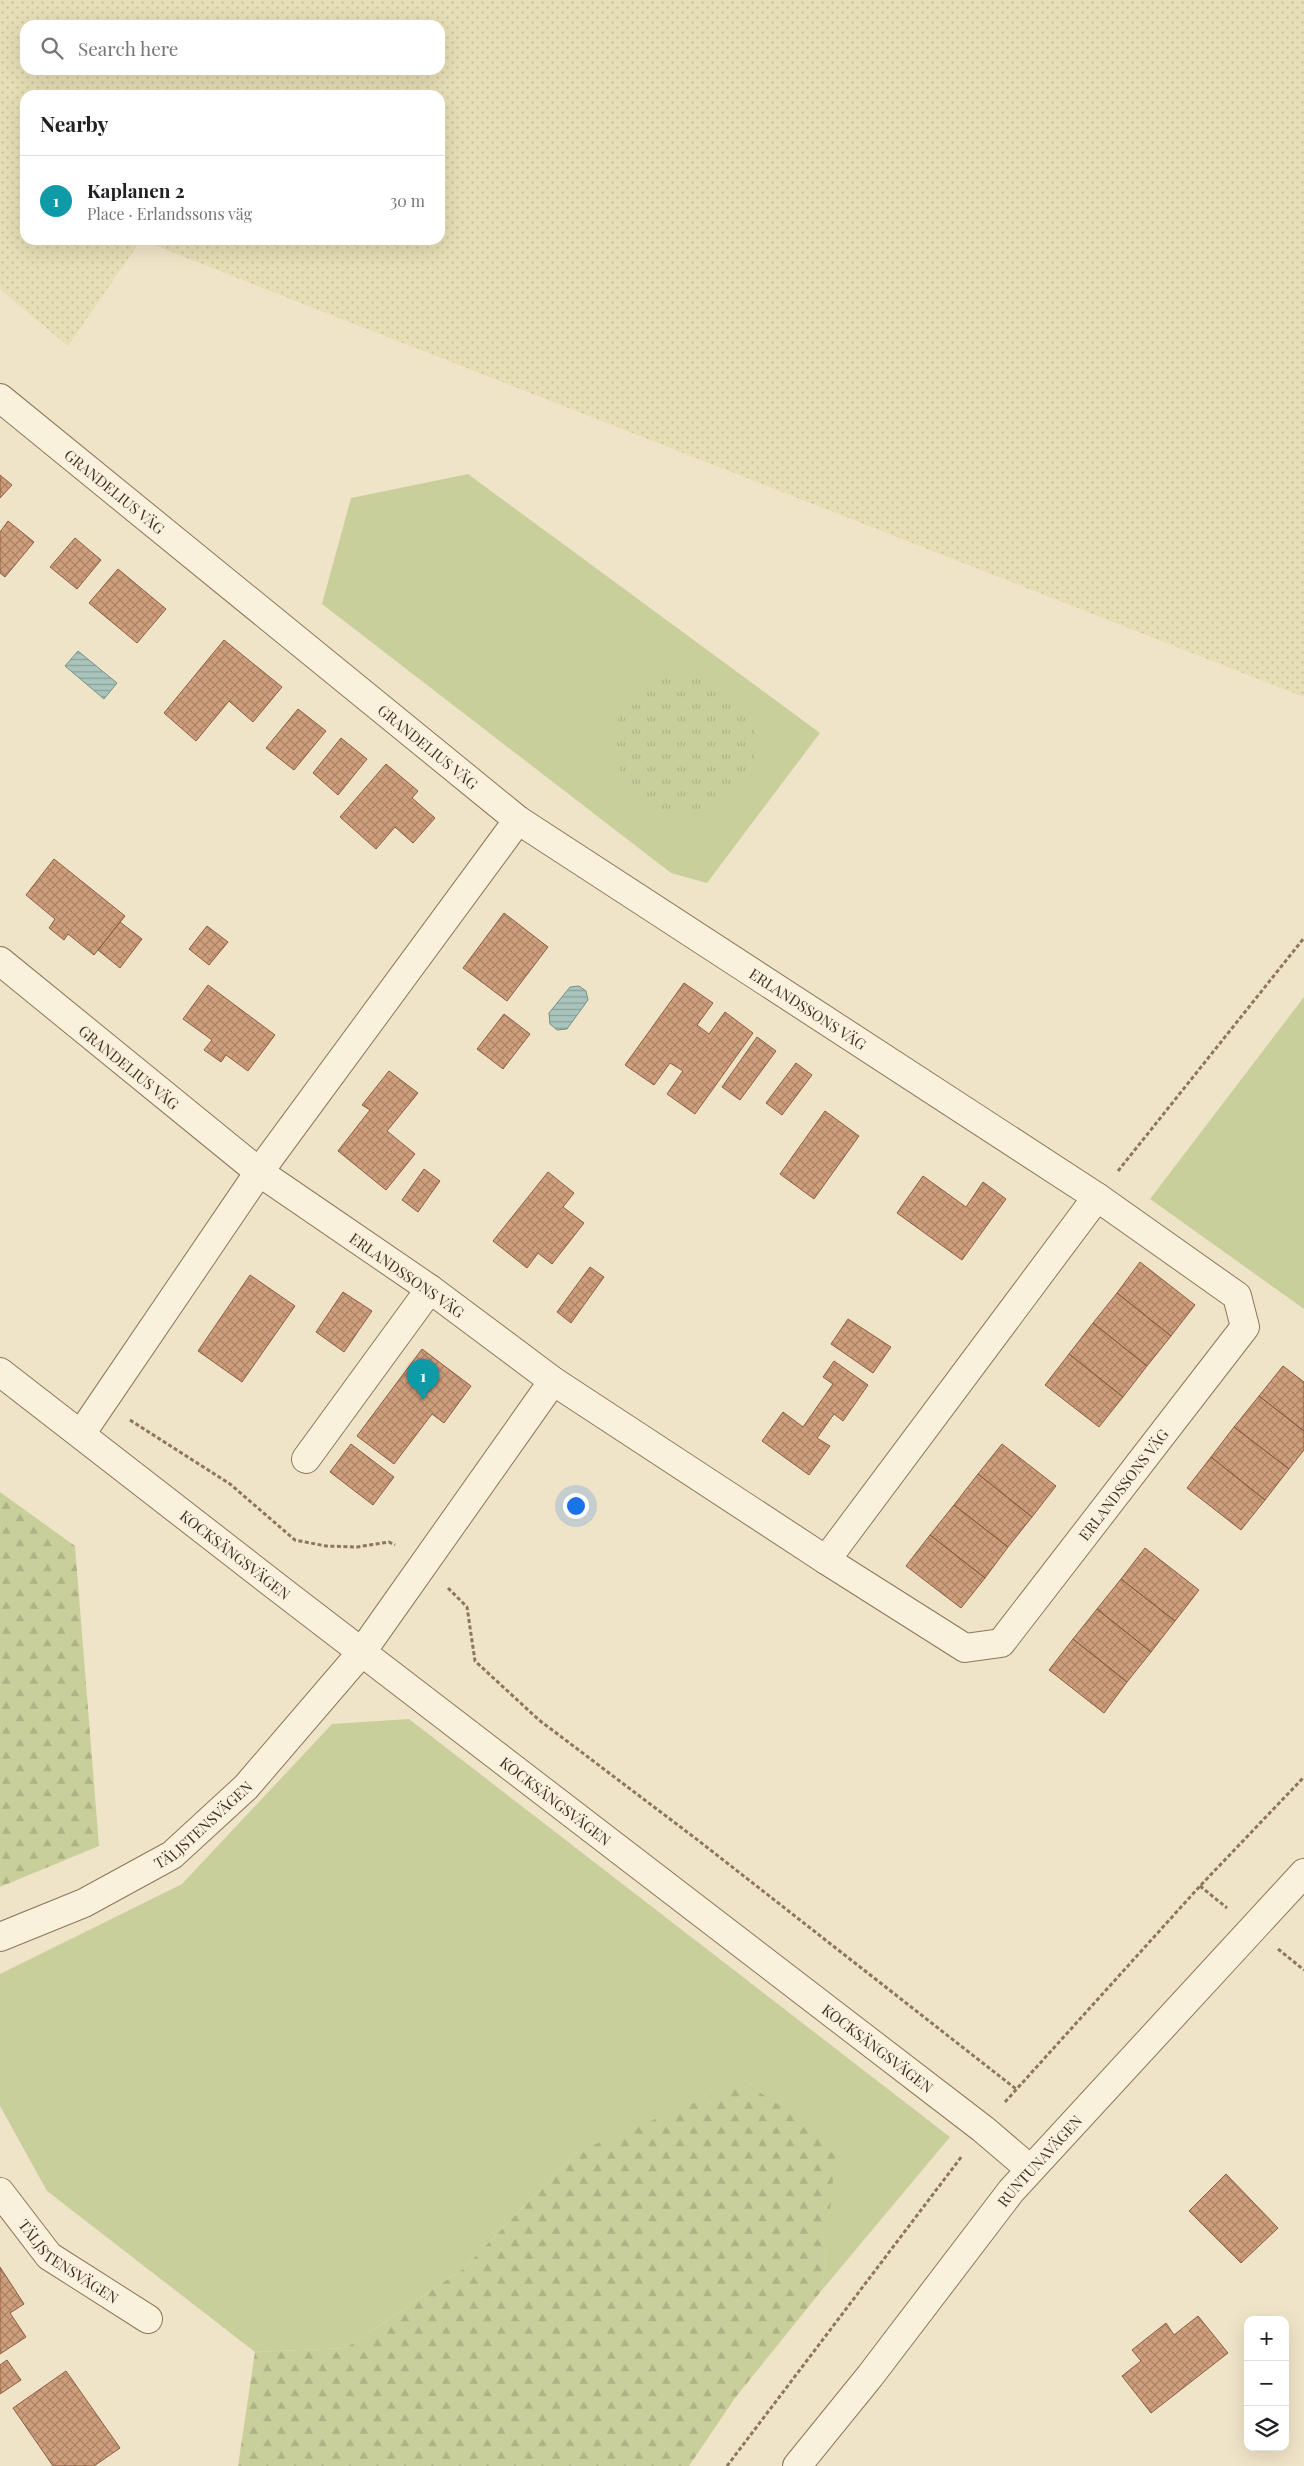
<!DOCTYPE html>
<meta charset="utf-8">
<style>
body{margin:0;font-family:"Playfair Display",serif;background:#f6f6f6;color:#202124}
.controls{position:absolute;right:15px;bottom:15px;display:grid;overflow:hidden;border-radius:10px;box-shadow:0 5px 20px #0002}
.controls button{width:45px;height:45px;display:grid;place-items:center;padding:0;border:0;border-bottom:1px solid #e0e0e0;background:#fff;color:#202124;font:25px sans-serif}
.you{position:absolute;left:575px;top:1505px;width:18px;height:18px;margin:-12px;border:4px solid #fff;border-radius:50%;background:#1a73e8;box-shadow:0 0 0 8px #1a73e833}
.badge{display:grid;place-items:center;width:32px;height:32px;border-radius:50%;background:#7c3aed;color:#fff;font-size:16px;font-weight:700}
.pin{position:absolute;translate:-50% -41px;filter:drop-shadow(0 1px 2px #0008)}
.pin::after{content:'';position:absolute;top:26px;width:18px;height:15px;background:inherit;clip-path:polygon(0 0,100% 0,50% 100%)}
.list{margin:0;padding:0;list-style:none}
h2{display:flex;justify-content:space-between;align-items:center;height:65px;margin:0;padding:0 20px;font-size:21px}
h2 small{font-size:16px;font-weight:400;color:#757577}
.list li{display:grid;grid-template-columns:32px 1fr auto;gap:15px;align-items:center;box-sizing:border-box;height:90px;padding:0 20px;border-top:1px solid #e0e0e0}
.list b{display:block;font-size:19px;white-space:nowrap}
.list p{margin:0;font-size:16px;white-space:nowrap;color:#757577}
.list em{font-size:16px;font-style:normal;color:#757577}
.icon{flex:none;width:28px;height:28px;fill:none;stroke:currentColor;stroke-width:2;stroke-linecap:round;stroke-linejoin:round}
.map{position:relative;flex:none;width:1304px;height:2466px;overflow:hidden}
.search{position:absolute;background:#fff;box-shadow:0 5px 20px #0002;left:20px;top:20px;width:425px;height:55px;display:flex;align-items:center;gap:12px;box-sizing:border-box;padding:0 18px;border-radius:15px;color:#757577;font-size:19px}
.panel{position:absolute;background:#fff;box-shadow:0 5px 20px #0002;left:20px;top:90px;width:425px;height:155px;border-radius:15px}
.map>svg:first-child{display:block}
</style>
<div class="map">
<svg width="1304" height="2466" viewBox="0 0 1304 2466">
<defs>
<pattern id="farmland-dots" width="8" height="8" patternUnits="userSpaceOnUse" patternTransform="scale(1.25)"><rect width="8" height="8" fill="#e6deb5"/><path d="M2 2h.1M6 6h.1" fill="none" stroke="#c6bf9b" stroke-width="1.8" stroke-linecap="round"/></pattern>
<pattern id="forest-firs" width="22" height="20" patternUnits="userSpaceOnUse" patternTransform="scale(1.25)"><rect width="22" height="20" fill="#c9cf9b"/><path d="M5 1l3.5 6h-7zM16 11l3.5 6h-7z" fill="#aeb285"/></pattern>
<pattern id="park-tufts" width="24" height="20" patternUnits="userSpaceOnUse" patternTransform="scale(1.25)"><rect width="24" height="20" fill="#c9cf9b"/><path d="M3 7l-1-3M5 7V3M7 7l1-3M15 17l-1-3M17 17v-4M19 17l1-3" fill="none" stroke="#aeb285"/></pattern>
<pattern id="water-rules" width="6" height="5" patternUnits="userSpaceOnUse" patternTransform="scale(1.25)"><rect width="6" height="5" fill="#a9c4bc"/><path d="M0 2.5h6" fill="none" stroke="#8ba098"/></pattern>
<pattern id="building-cross-hatch" width="8" height="8" patternUnits="userSpaceOnUse" patternTransform="scale(1.25)"><rect width="8" height="8" fill="#cf9f7d"/><path d="M0 0l8 8M0 8l8-8" fill="none" stroke="#a98266"/></pattern>
</defs>
<rect width="100%" height="100%" fill="#f0e4c8"/>
<path fill="url(#farmland-dots)" fill-rule="evenodd" d="M0,0H1304V697L141,240L68,346L0,289ZM25,25H440V70H25ZM25,95H440V240H25Z"/>
<path fill="#c9cf9b" d="M468,474L820,733L707,883L671,873L322,604L351,498Z
M1304,997V1309L1150,1199Z
M409,1719L950,2137L822,2290L836,2141L577,2152L463,2269L346,2348L255,2352L47,2191L0,2106V1974L182,1884L332,1724Z"/>
<path fill="url(#forest-firs)" d="M0,1492L75,1546L99,1846L0,1887Z
M743,2082L837,2141L822,2290L735,2398L689,2466H238L255,2352L346,2348L463,2269L577,2152Z"/>
<path fill="url(#park-tufts)" d="M614 743a71 71 0 1 1 142 0a71 71 0 1 1-142 0Z"/>
<path fill="url(#water-rules)" stroke="#6f938a" d="M78,651L117,683L104,699L65,666Z
M579,986L586,991L588,1000L567,1029L557,1030L550,1024L549,1013L570,987Z"/>
<path fill="url(#building-cross-hatch)" stroke="#8d5f41" d="M0,475L12,485L0,498Z
M8,521L34,542L5,577L0,573V532Z
M75,538L101,560L77,589L50,567Z
M118,569L166,609L137,643L89,603Z
M224,640L282,687L253,722L229,701L196,741L164,713Z
M298,709L326,731L294,770L266,748Z
M341,738L367,759L338,795L313,773Z
M386,764L418,791L412,798L435,818L413,843L395,827L376,849L340,817Z
M54,859L125,916L94,955L68,934L64,940L49,928L55,919L26,895Z
M504,913L548,947L507,1001L463,968Z
M120,922L142,939L120,968L98,950Z
M207,926L228,942L209,965L189,949Z
M684,983L713,1003L697,1025L709,1034L725,1012L753,1033L695,1114L667,1094L683,1071L670,1063L654,1085L625,1065Z
M208,985L275,1035L248,1071L226,1055L221,1062L204,1050L212,1040L183,1019Z
M504,1014L530,1034L503,1069L477,1049Z
M757,1037L776,1051L740,1100L722,1087Z
M796,1063L812,1075L782,1115L766,1103Z
M389,1071L418,1093L387,1131L415,1154L386,1190L338,1151L370,1110L362,1105Z
M825,1111L859,1136L814,1199L780,1174Z
M424,1169L440,1181L418,1212L402,1200Z
M548,1172L574,1193L563,1207L584,1223L552,1264L538,1253L527,1268L493,1241Z
M923,1176L966,1207L983,1182L1006,1199L962,1260L897,1213Z
M1140,1262L1195,1305L1171,1336L1117,1293Z
M590,1267L604,1277L571,1323L557,1312Z
M250,1275L295,1306L242,1382L198,1351Z
M343,1292L372,1311L344,1352L316,1332Z
M1117,1293L1171,1336L1147,1366L1093,1323Z
M848,1319L891,1347L873,1373L831,1344Z
M1093,1323L1147,1366L1123,1397L1069,1354Z
M422,1349L471,1386L444,1423L432,1414L394,1464L357,1436Z
M1069,1354L1123,1397L1099,1427L1045,1385Z
M834,1361L868,1385L843,1421L834,1414L817,1438L830,1446L809,1475L762,1441L783,1412L803,1427L833,1384L823,1377Z
M1283,1366L1304,1382V1431L1259,1396Z
M1259,1396L1304,1431V1450L1289,1469L1234,1427Z
M1234,1427L1289,1469L1265,1500L1211,1457Z
M351,1444L394,1477L373,1505L330,1472Z
M1002,1444L1056,1486L1032,1517L978,1474Z
M1211,1457L1265,1500L1241,1530L1187,1488Z
M978,1474L1032,1517L1008,1547L954,1505Z
M954,1505L1008,1547L985,1578L930,1535Z
M930,1535L985,1578L961,1608L906,1566Z
M1145,1548L1199,1590L1175,1621L1121,1579Z
M1121,1579L1175,1621L1151,1652L1097,1609Z
M1097,1609L1151,1652L1127,1682L1073,1639Z
M1073,1639L1127,1682L1104,1713L1049,1670Z
M1226,2174L1278,2228L1241,2263L1189,2211Z
M0,2267L24,2304L10,2313L26,2337L0,2354Z
M1198,2316L1228,2353L1151,2413L1122,2376L1141,2361L1132,2350L1166,2323L1174,2335Z
M7,2360L21,2380L0,2394V2365Z
M66,2371L120,2448L94,2466H53L13,2408Z"/>
<g fill="none" stroke-linecap="round" stroke-linejoin="round">
<defs>
<g id="minor">
<path id="s1" d="M0,398L518,820L1097,1197L826,1560L553,1381L430,1289L259,1172L0,961"/>
<path id="s2" d="M0,1372L286,1594L983,2129L1030,2169"/>
<path d="M81,1434L259,1172L518,820"/>
<path d="M306,1459L430,1289"/>
<path id="s3" d="M826,1560L965,1648L1001,1643L1245,1327L1237,1296L1097,1197"/>
<path id="s4" d="M0,1937L84,1903L172,1855L246,1787L361,1653L553,1381"/>
<path id="s5" d="M0,2192L49,2256L148,2319"/>
<path id="s6" d="M797,2466L870,2376L1011,2191L1304,1873"/>
</g>
</defs>
<use href="#minor" stroke="#8d765c" stroke-width="30"/>
<path stroke="#8d765c" stroke-width="3" stroke-dasharray="4 2.5" stroke-linecap="butt" d="M1118,1171L1304,938
M130,1420L230,1484L295,1540L326,1546L357,1547L389,1542L395,1545
M448,1588L467,1607L475,1661L539,1720L699,1841L1016,2089
M1200,1886L1227,1908
M1278,1949L1304,1970
M1005,2102L1200,1886L1304,1777
M727,2466L962,2156"/>
<use href="#minor" stroke="#faf1dc" stroke-width="28"/>
</g>
<g text-anchor="middle" dominant-baseline="central" stroke-width="4" stroke-linejoin="round" paint-order="stroke">
<g font-size="15" fill="#3d2e20" stroke="#f7eed8">
<text stroke="none"><textPath href="#s1" startOffset="148">GRANDELIUS VÄG</textPath></text>
<text stroke="none"><textPath href="#s1" startOffset="552">GRANDELIUS VÄG</textPath></text>
<text stroke="none"><textPath href="#s1" startOffset="1014">ERLANDSSONS VÄG</textPath></text>
<text transform="translate(129 1067) rotate(39)">GRANDELIUS VÄG</text>
<text transform="translate(407 1275) rotate(35)">ERLANDSSONS VÄG</text>
<text stroke="none"><textPath href="#s3" startOffset="401">ERLANDSSONS VÄG</textPath></text>
<text stroke="none"><textPath href="#s2" startOffset="298">KOCKSÄNGSVÄGEN</textPath></text>
<text stroke="none"><textPath href="#s2" startOffset="702">KOCKSÄNGSVÄGEN</textPath></text>
<text stroke="none"><textPath href="#s4" startOffset="234">TÄLJSTENSVÄGEN</textPath></text>
<text stroke="none"><textPath href="#s2" startOffset="1108">KOCKSÄNGSVÄGEN</textPath></text>
<text stroke="none"><textPath href="#s6" startOffset="390">RUNTUNAVÄGEN</textPath></text>
<text stroke="none"><textPath href="#s5" startOffset="99">TÄLJSTENSVÄGEN</textPath></text>
</g>
</g>
</svg>
<div class="controls">
<button>+</button>
<button>−</button>
<button><svg class="icon" aria-label="layers" viewBox="0 0 24 24"><path d="M12 4l9 5-9 5-9-5zM3 14l9 5 9-5"/></svg></button>
</div>
<div class="you"></div>
<div class="pin badge" style="left:423px;top:1400px;background:#0f9aa8">1</div>
<div class="search"><svg class="icon" aria-label="search" viewBox="0 0 24 24"><circle cx="10" cy="10" r="6"/><path d="M15 15l6 6"/></svg>Search here</div>
<section class="panel">
<h2>Nearby<small></small></h2>
<ul class="list">
<li><span class="badge" style="background:#0f9aa8">1</span><div><b>Kaplanen 2</b><p>Place · Erlandssons väg</p></div><em>30 m</em></li>
</ul>
</section>
</div>
